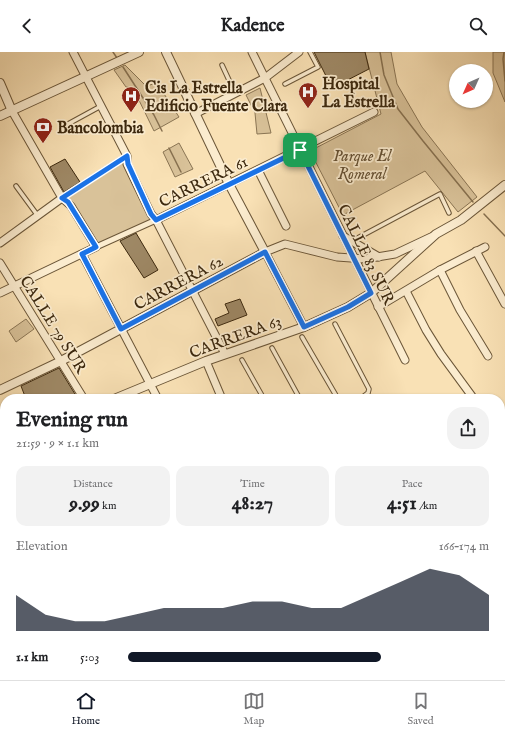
<!DOCTYPE html>
<meta charset="utf-8">
<style>
:root{--surface:#fff;--page:#f2f2f2;--text:#202124;--muted:#757577;--line:#e0e0e0;--accent:#111827}
body{margin:0;font-family:"IM FELL English",serif;background:var(--page);color:var(--text);height:100vh;display:flex;flex-direction:column;font-size:15px;white-space:nowrap}
*{box-sizing:border-box;margin:0}
p{font-size:13px;color:var(--muted)}
.icon{flex:none;width:22px;height:22px;fill:none;stroke:currentColor;stroke-width:2;stroke-linecap:round;stroke-linejoin:round}
.map{position:relative;flex:1;overflow:hidden}
.side{position:absolute;left:0px;top:342px;width:505px;height:286px;display:flex;flex-direction:column;background:var(--surface);border-radius:16px 16px 0 0;box-shadow:0 1px 3px #0004}
.side>*{flex:none}
.needle{width:26px;rotate:225deg}
.controls{position:absolute;left:449px;top:12px;display:grid;gap:8px}
.controls a{display:grid;place-items:center;width:44px;height:44px;border-radius:50%;background:var(--surface);box-shadow:0 1px 3px #0004;font-size:20px}
.pin{position:absolute;display:grid;place-items:center;width:34px;height:34px;color:#fff;margin:-17px;border-radius:8px;box-shadow:0 2px 6px #0006}
.round{display:grid;place-items:center;flex:none;width:42px;height:42px;border-radius:16px;background:var(--page)}
.head{display:flex;align-items:center;justify-content:space-between;height:68px;padding:0 16px}
h1{font-size:22px;font-weight:700;line-height:30px}
.stats{display:grid;grid-template-columns:repeat(3,1fr);gap:6px;height:68px;padding:4px 16px}
.stats div{display:grid;align-content:center;border-radius:10px;background:var(--page);text-align:center}
.stats b{font-size:20px;font-weight:700}
.stats small{font-size:11px;font-weight:400}
.stats p{font-size:11px}
.chart{height:112px;padding:8px 16px}
.chart p{display:flex;justify-content:space-between}
.chart svg{width:100%;height:72px;margin-top:4px;fill:var(--accent);opacity:.7}
ul{padding:0 16px;list-style:none;font-size:13px}
li{display:grid;grid-template-columns:64px 48px 1fr;align-items:center;height:30px}
li i{height:10px;border-radius:5px;background:var(--accent)}
header{display:flex;justify-content:space-between;align-items:center;height:52px;padding:0 16px;background:var(--surface);font-size:18px;font-weight:700}
.menu{display:flex;justify-content:space-around;align-items:center;height:56px;border-top:1px solid var(--line);background:var(--surface);font-size:11px;color:var(--muted)}
.menu a{display:grid;justify-items:center;gap:2px}
.menu .selected{color:var(--accent)}
.map>svg:first-child{display:block}
.green{fill:#d9c299;stroke:#8a7554}
.lines{fill:none;stroke-linecap:round;stroke-linejoin:round}
.stream{stroke:#877150;stroke-width:1.5}
.building{fill:#9e8865;stroke:#3c280e}
.service-casing{stroke:#6b5638;stroke-width:5.5}
.pedestrian-casing{stroke:#6b5638;stroke-width:7}
.minor-casing{stroke:#6b5638;stroke-width:9}
.tertiary-casing{stroke:#6b5638;stroke-width:10}
.service{stroke:#fbeccf;stroke-width:3.5}
.pedestrian{stroke:#fbeccf;stroke-width:5}
.minor{stroke:#fbeccf;stroke-width:7}
.tertiary{stroke:#fbeccf;stroke-width:8}
.route-casing{stroke:#fff;stroke-width:8}
.route{stroke:#1a73e8;stroke-width:5}
.labels{text-anchor:middle;stroke-width:3.5;stroke-linejoin:round;paint-order:stroke}
.poi-label{font-size:16px;font-weight:bold;fill:#3c280e;stroke:#fbeccf;text-anchor:start}
.park-label{font-size:16px;font-style:italic;fill:#634e31;stroke:#fbeccf}
.street-label{font-size:16px;fill:#3c280e;stroke:#fbeccf}
</style>
<header><svg class="icon" aria-label="back" viewBox="0 0 24 24"><path d="M15 5l-7 7 7 7"/></svg>Kadence<svg class="icon" aria-label="search" viewBox="0 0 24 24"><circle cx="10" cy="10" r="6"/><path d="M15 15l6 6"/></svg></header>
<div class="map">
<svg width="505" height="628" viewBox="0 0 505 628">
<rect width="100%" height="100%" fill="#f9e1b5"/>
<filter id="stains"><feTurbulence type="fractalNoise" baseFrequency=".005" numOctaves="4"/><feColorMatrix values="0 0 0 0 .2 0 0 0 0 .09 0 0 0 0 .02 0 0 0 .5 -.17"/></filter>
<radialGradient id="worn" r=".72"><stop offset=".6" stop-color="#630" stop-opacity="0"/><stop offset="1" stop-color="#630" stop-opacity=".3"/></radialGradient>
<g class="green">
<path d="M365 0H391L397 32 422 75 477 145 458 160 425 119 343 163 310 99 381 62Z"/>
<path d="M493 0H505V50L493 21Z"/>
<path d="M125 13 146 34 157 31 179 65 154 79 133 36 126 35 114 18Z"/>
<path d="M260 36 271 81 257 82 255 61 246 43Z"/>
<path d="M179 91 193 117 175 125 163 100Z"/>
<path d="M127 104 156 168 96 195 62 146Z"/>
<path d="M26 267 34 277 16 290 9 279Z"/>
</g>
<g class="lines">
<g class="stream">
<path d="M113 0 117 6"/>
<path d="M380 0 384 23 398 57 423 89 473 150"/>
<path d="M504 0 503 7 505 29"/>
<path d="M123 15 154 63 162 79"/>
<path d="M169 96 181 120"/>
<path d="M484 162 505 184"/>
</g>
</g>
<g class="building">
<path d="M314 0H365L369 17 332 36Z"/>
<path d="M65 107 80 130 64 140 50 115Z"/>
<path d="M136 181 158 218 144 226 120 189Z"/>
<path d="M240 247 247 263 218 274 215 267 229 261 225 252Z"/>
<path d="M59 316 78 347H26L21 334Z"/>
</g>
<g class="lines">
<g class="service-casing">
<g id="service">
<path d="M222 13 235 41"/>
<path d="M285 32 318 15 310 0"/>
<path d="M68 72 101 54"/>
<path d="M16 134 38 164"/>
<path d="M352 189 440 142 449 161"/>
<path d="M335 272 369 337 368 341 360 347"/>
<path d="M302 285 338 347"/>
<path d="M272 296 300 347"/>
<path d="M242 308 264 347"/>
<path d="M409 623 410 628"/>
<path d="M24 628 28 623"/>
<path d="M322 628 329 623"/>
</g>
</g>
<g class="pedestrian-casing">
<g id="pedestrian">
<path d="M62 146 127 104"/>
<path d="M96 195 156 168"/>
</g>
</g>
<g class="minor-casing">
<g id="minor">
<path d="M73 0 127 104V112L151 162 156 168 225 302"/>
<path d="M252 0 405 308"/>
<path d="M195 62 265 26 299 0"/>
<path d="M258 118 286 174"/>
<path d="M156 168 374 60"/>
<path d="M343 184 379 205"/>
<path d="M0 191 62 146"/>
<path d="M476 199 505 252"/>
<path d="M82 202 158 347"/>
<path d="M0 211 84 347"/>
<path d="M440 218 460 258 488 304"/>
<path d="M406 239 426 278 441 302 474 347"/>
<path d="M0 241 96 195 71 154 62 146 12 59"/>
<path d="M378 255 440 218 485 195"/>
<path d="M304 275 265 200 285 192 337 205 365 207 395 202 431 185"/>
<path d="M206 309 222 347"/>
<path d="M0 496 5 501"/>
<path d="M500 559 505 555"/>
<path d="M116 623 118 628"/>
<path d="M470 623 474 628"/>
</g>
</g>
<g class="tertiary-casing">
<g id="tertiary">
<path d="M0 31 12 59"/>
<path d="M0 64 139 0"/>
<path d="M0 338 61 309 265 200 229 132 166 0"/>
<path d="M114 347 206 309 304 275 348 255 371 241 436 182 461 168 505 133"/>
<path d="M0 363 5 369"/>
</g>
</g>
<use href="#service" class="service"/>
<use href="#pedestrian" class="pedestrian"/>
<use href="#minor" class="minor"/>
<use href="#tertiary" class="tertiary"/>
</g>
<g class="lines">
<g class="route-casing">
<path id="route" d="M300 98 371 241 348 255 304 275 265 200 121 277 82 202 96 195 68 150 62 146 127 104 128 112 151 162 156 168Z"/>
</g>
<use href="#route" class="route"/>
</g>
<defs>
<g id="hospital-pin" transform="scale(1)"><path d="M0 17L-7.5 6A9.5 9.5 0 1 1 7.5 6Z" fill="#8f2418" stroke="#fbeccf"/><path d="M-5-5h3v3.5h4V-5h3V5h-3V1.5h-4V5h-3Z" fill="#fff"/></g>
<g id="bank-pin" transform="scale(1)"><path d="M0 17L-7.5 6A9.5 9.5 0 1 1 7.5 6Z" fill="#8f2418" stroke="#fbeccf"/><path d="M-6-4H6V4H-6ZM0-2.3a2.3 2.3 0 1 0 0 4.6a2.3 2.3 0 1 0 0-4.6Z" fill="#fff"/></g>
</defs>
<g fill-rule="evenodd">
<use href="#hospital-pin" x="308" y="40"/>
<use href="#hospital-pin" x="131" y="44"/>
<use href="#bank-pin" x="43" y="75"/>
</g>
<g class="labels">
<g class="poi-label">
<text x="322" y="37">Hospital<tspan x="322" dy="18">La Estrella</tspan></text>
<text x="145" y="41">Cis La Estrella<tspan x="145" dy="18">Edificio Fuente Clara</tspan></text>
<text x="57" y="81">Bancolombia</text>
</g>
<g class="park-label">
<text x="362" y="109">Parque El<tspan x="362" dy="18">Romeral</tspan></text>
</g>
<g class="street-label">
<text transform="translate(203 129) rotate(-26)" y="6">CARRERA 61</text>
<text transform="translate(367 202) rotate(64)" y="6">CALLE 83 SUR</text>
<text transform="translate(178 230) rotate(-28)" y="6">CARRERA 62</text>
<text transform="translate(54 272) rotate(58)" y="6">CALLE 79 SUR</text>
<text transform="translate(235 284) rotate(-20)" y="6">CARRERA 63</text>
</g>
</g>
<rect width="100%" height="100%" filter="url(#stains)"/>
<rect width="100%" height="100%" fill="url(#worn)"/>
</svg>
<div class="controls">
<a><svg class="needle" viewBox="-14 -14 28 28"><path d="M0-13l5 13h-10z" fill="#e53935"/><path d="M0 13l5-13h-10z" fill="#757577"/></svg></a>
</div>
<div class="pin" style="left:300px;top:98px;background:#1e9e55"><svg class="icon" aria-label="arrive" viewBox="0 0 24 24"><path d="M6 21V4h12l-3 4 3 4H6"/></svg></div>
<section class="side">
<div class="head"><div><h1>Evening run</h1><p>21:59 · 9 × 1.1 km</p></div><a class="round"><svg class="icon" aria-label="share" viewBox="0 0 24 24"><path d="M12 15V3M7 8l5-5 5 5M5 13v7h14v-7"/></svg></a></div>
<div class="stats">
<div><p>Distance</p><b>9.99<small> km</small></b></div>
<div><p>Time</p><b>48:27</b></div>
<div><p>Pace</p><b>4:51<small> /km</small></b></div>
</div>
<div class="chart"><p><span>Elevation</span>166–174 m</p>
<svg viewBox="0 0 160 44" preserveAspectRatio="none"><path d="M0 44V22L10 34L20 38L30 38L40 34L50 30L60 30L70 30L80 26L90 26L100 30L110 30L120 22L130 14L140 6L150 10L160 22V44z"/></svg>
</div>
<ul>
<li><b>1.1 km</b>5:03<i style="width:70%"></i></li>
</ul>
</section>
</div>
<nav class="menu">
<a class="selected"><svg class="icon" aria-label="home" viewBox="0 0 24 24"><path d="M3 11l9-7 9 7M6 9v11h12V9"/></svg>Home</a>
<a><svg class="icon" aria-label="map" viewBox="0 0 24 24"><path d="M3 6l6-2 6 2 6-2v14l-6 2-6-2-6 2zM9 4v14M15 6v14"/></svg>Map</a>
<a><svg class="icon" aria-label="saved" viewBox="0 0 24 24"><path d="M7 4h10v16l-5-4-5 4z"/></svg>Saved</a>
</nav>
